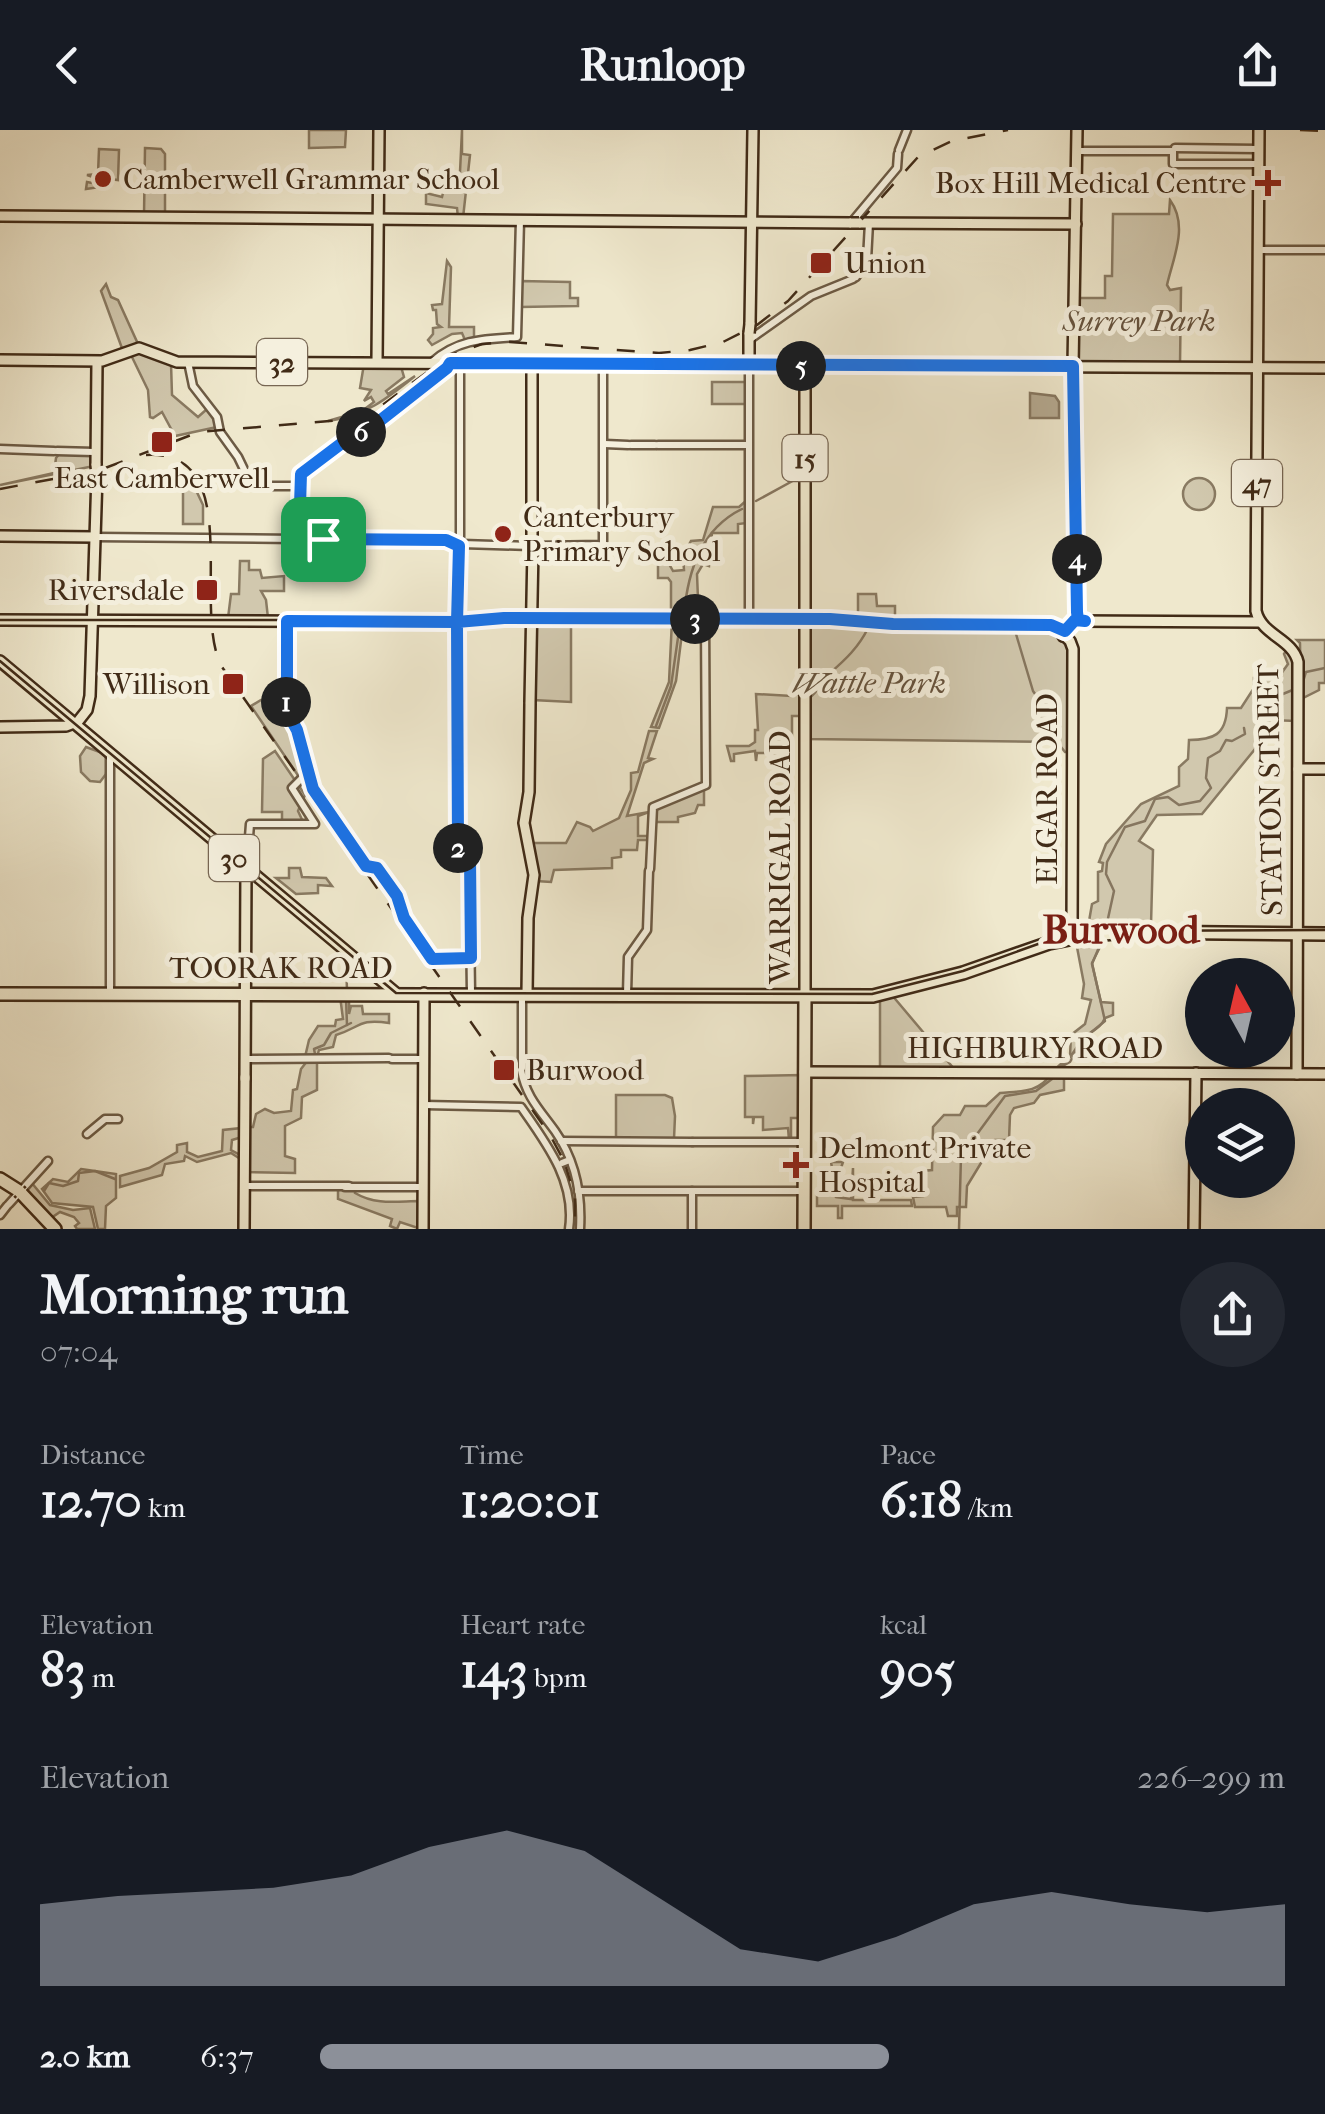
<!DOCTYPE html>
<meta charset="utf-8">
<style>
:root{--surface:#171b24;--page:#242831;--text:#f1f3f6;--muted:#9ea1a6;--accent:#8c9099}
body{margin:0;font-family:"IM FELL French Canon",serif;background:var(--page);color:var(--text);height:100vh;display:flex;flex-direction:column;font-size:38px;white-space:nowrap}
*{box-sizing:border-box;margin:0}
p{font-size:32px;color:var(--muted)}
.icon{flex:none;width:55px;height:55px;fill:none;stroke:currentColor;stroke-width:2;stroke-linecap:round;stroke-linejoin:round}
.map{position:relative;height:1099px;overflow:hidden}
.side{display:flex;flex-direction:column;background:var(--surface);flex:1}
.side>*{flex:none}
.needle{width:65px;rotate:352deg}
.controls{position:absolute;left:1185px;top:828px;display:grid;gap:20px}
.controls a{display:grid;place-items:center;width:110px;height:110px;border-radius:50%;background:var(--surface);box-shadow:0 10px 40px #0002;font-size:50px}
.pin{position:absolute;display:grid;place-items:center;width:85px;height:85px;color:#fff;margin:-42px;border-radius:20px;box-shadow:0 5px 15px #0006}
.km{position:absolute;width:50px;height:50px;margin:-25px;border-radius:50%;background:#222;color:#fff;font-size:28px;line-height:50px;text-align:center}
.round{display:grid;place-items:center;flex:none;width:105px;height:105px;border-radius:52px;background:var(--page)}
.head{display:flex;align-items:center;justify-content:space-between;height:170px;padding:0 40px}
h1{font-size:55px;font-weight:700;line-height:75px}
.stats{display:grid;grid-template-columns:repeat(3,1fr);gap:15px;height:170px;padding:10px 40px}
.stats div{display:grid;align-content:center}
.stats b{font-size:50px;font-weight:700}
.stats small{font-size:28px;font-weight:400}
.stats p{font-size:28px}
.chart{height:280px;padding:20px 40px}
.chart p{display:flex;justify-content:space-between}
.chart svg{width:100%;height:180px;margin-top:10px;fill:var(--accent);opacity:.7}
ul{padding:0 40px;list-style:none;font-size:32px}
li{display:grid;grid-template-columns:160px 120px 1fr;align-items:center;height:75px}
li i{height:25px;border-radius:12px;background:var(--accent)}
header{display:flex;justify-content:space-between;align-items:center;height:130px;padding:0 40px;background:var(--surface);font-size:45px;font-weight:700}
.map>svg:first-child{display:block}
.green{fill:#d1c8ae;stroke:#897a62;stroke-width:2.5}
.water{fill:#b4a88f;stroke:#86765f;stroke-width:2.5}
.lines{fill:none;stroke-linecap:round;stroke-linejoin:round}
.stream{stroke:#86765f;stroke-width:2.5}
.minor-casing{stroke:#6c5a44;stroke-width:11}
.major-casing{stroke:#412b17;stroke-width:14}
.highway-casing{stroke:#412b17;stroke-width:16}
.minor{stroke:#f5f0de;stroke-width:6}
.major{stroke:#efe8cd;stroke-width:9}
.highway{stroke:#efe8cd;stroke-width:11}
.tram{stroke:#412b17;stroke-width:2.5}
.rail{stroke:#412b17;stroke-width:2.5;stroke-dasharray:18 18;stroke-linecap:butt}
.minor-bridge-casing{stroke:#6c5a44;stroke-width:11;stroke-linecap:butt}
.major-bridge-casing{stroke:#412b17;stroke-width:14;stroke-linecap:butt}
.highway-bridge-casing{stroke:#412b17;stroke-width:16;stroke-linecap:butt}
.minor-bridge{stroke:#f5f0de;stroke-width:6}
.major-bridge{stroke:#efe8cd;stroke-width:9}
.highway-bridge{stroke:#efe8cd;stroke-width:11}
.route-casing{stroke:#fff;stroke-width:20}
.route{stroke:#1a73e8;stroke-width:12}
.poi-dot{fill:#8f2418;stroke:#f5f0de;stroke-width:4}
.labels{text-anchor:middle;stroke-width:10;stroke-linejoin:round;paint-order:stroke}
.shield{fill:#f5f0de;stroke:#776653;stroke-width:2.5}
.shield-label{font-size:28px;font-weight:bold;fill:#412b17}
.poi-label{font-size:30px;fill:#412b17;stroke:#f5f0de;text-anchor:start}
.park-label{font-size:30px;font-style:italic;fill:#65523d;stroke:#f5f0de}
.street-label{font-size:30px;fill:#412b17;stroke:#f5f0de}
.district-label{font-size:40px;font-weight:bold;fill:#7a1f14;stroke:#f5f0de}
</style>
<header><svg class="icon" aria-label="back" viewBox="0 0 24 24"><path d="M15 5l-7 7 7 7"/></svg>Runloop<svg class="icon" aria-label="share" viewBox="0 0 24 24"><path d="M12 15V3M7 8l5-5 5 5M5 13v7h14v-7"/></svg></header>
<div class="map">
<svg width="1325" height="1099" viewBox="0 0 1325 1099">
<rect width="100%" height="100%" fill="#efe8cd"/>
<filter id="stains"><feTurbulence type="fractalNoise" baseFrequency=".002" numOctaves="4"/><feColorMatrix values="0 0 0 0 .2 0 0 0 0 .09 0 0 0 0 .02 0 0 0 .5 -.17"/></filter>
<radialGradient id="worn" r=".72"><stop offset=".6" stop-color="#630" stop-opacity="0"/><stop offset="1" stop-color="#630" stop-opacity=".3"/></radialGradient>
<g class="green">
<path d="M309 0H346L345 17 309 18Z"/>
<path d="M462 0V24L470 25 463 88H458L457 78 426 74V63L442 67 446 51 454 50V43L460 42Z"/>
<path d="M145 18 161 19 165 24V85H144Z"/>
<path d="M99 19 119 20 118 50 100 48V57L86 59 87 52 97 54 96 48 87 45 98 44Z"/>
<path d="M1170 70C1189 96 1173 128 1167 155L1170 160 1181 158 1180 235 1080 234 1077 228V168H1105V146H1112L1113 84H1169Z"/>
<path d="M447 131 451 137 449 197H474V208L465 210 462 203 452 204 432 215 428 210 433 204V198L441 197 437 194 436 180H433L432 175 442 174Z"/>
<path d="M520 151 570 152V168H578V176L520 177Z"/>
<path d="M106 154 111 167 118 170 138 214 123 221 101 161Z"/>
<path d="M137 220 171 233 172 265 198 287 207 279 215 287 217 297 175 306 162 282 153 288 150 287 148 260 130 223Z"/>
<path d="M364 234H406L402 240 404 247 386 261 388 264 415 246C388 268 364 287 328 291L362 281 374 272 371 267 364 271 371 260 360 258Z"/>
<rect x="712" y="252" width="35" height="22"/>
<path d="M60 323H93L94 336 0 355 54 343 56 328Z"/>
<circle cx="1199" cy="364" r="16"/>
<path d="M183 356H194L203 375V394H183Z"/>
<path d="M747 370V393L738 394V403H712L709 436 703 434 697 444 698 469 708 473 709 478 687 473V487H671V452L668 448H658V433L669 434 673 441 684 440 683 426 691 411 703 410 713 377H739Z"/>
<path d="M240 431H249V440H260L262 448 284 446V461H261L266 470 268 488H228L231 464H239Z"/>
<path d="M858 464H876L877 476H895V492L858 489Z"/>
<path d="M535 490 571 491V572L533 570Z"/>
<path d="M672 490 695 491V495H683L676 551 659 598 651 597 669 552Z"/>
<path d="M808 492 891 500H1053L1070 519V622H1065L1057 612 807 609Z"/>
<path d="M1325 510V553H1319V560L1301 569 1300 513 1297 510Z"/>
<path d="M1288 518 1296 529V591L1267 590 1255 619 1202 684 1157 685 1139 711 1153 720 1151 795 1088 797 1092 774 1098 771V742L1102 741 1103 733 1099 732 1106 714 1141 674 1179 656V637L1188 629 1189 610C1213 610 1226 605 1227 578H1241L1254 558V548H1278L1288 534 1284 524Z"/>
<path d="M802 563V586H792V623H757L756 631 755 621 734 624V631H731L727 616H749L755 612V600H758L756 564 792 566Z"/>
<path d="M276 569 275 582 279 587 289 588 306 641 299 647 251 576 261 570Z"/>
<path d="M649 601H657L648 628 653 629 644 633 627 686 649 682 638 686V706H648V710H638L637 720H621V727L612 728V738L554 740 551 752 536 751 530 713H566L577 692 590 697 593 701 619 688 631 660V643L638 642Z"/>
<path d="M86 617 108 625 106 644 100 652 90 651 81 642 80 626Z"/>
<path d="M275 621 305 665 298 681 304 694 282 693V682H262L263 629Z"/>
<path d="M704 659V675H698L695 683 678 687V692H653L654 679Z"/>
<path d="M289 738H300L302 747 326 748 332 756 318 755V763L296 764 276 748H289Z"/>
<path d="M1104 805 1092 834 1101 872 1113 873V885L1105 888C1100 900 1089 901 1081 911 1071 925 1069 933 1053 941L1070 926 1071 905 1085 894 1091 870 1082 868 1084 854 1076 812Z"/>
<path d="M891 864 955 940H880V867Z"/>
<path d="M340 866H349V884L351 876H362L363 884H389V893C358 888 360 898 336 905L333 917 319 920 317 927H305L309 910 318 896H335L336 890 343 889Z"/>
<path d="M308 930H317V960L302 967 301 988 285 996V1026L295 1029V1043L246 1042 247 997H253L256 984 265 979 274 983 291 981 293 960 297 959 301 939Z"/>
<path d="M802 945V988H791V1010H789L788 998 763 1000V987H754L753 994V987H745V946Z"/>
<path d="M1050 945H1064V960L1040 965 1034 973 1014 978 1010 985 1009 1010H995L967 1056 966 1077H957V1086H948L946 1077H915L913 1067 923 1066 922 1041 932 1040 933 997 944 985H960L965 976H986L1000 963C1019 961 1039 963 1050 945Z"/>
<path d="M616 965H665L672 968 675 986 674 1009H616Z"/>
<path d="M242 998V1007L232 1010 231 1020 242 1026V1030L231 1023 197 1032 185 1026 184 1031 165 1034 162 1045 120 1057V1046L149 1038 177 1022V1015L187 1013V1022L198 1027 222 1021 223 1000Z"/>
<path d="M831 1032H843L839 1044 833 1043 830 1049 833 1054 830 1059 836 1067 851 1069 853 1038V1070H911L912 1076H842V1088H838V1076H817V1061H822L832 1038Z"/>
<path d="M81 1039 116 1044V1068L106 1076 105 1099H98L93 1077 52 1073 42 1059 53 1049 68 1052Z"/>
<path d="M31 1052 50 1075 73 1080 90 1078 95 1099H77L75 1096 79 1093 74 1087 60 1082 51 1088 25 1059Z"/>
<path d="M338 1058H355V1063C377 1076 398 1071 421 1071V1099L400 1092 397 1099 390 1096 392 1089 338 1069Z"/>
</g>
<path class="water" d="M1030 263 1055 266 1059 272V288H1030Z"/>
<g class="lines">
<g class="stream">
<path d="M756 371 798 348"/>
<path d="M684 484C688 441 701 399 742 379"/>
<path d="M1016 504 1033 561 1059 598"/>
<path d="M1302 555 1306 542 1325 538"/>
<path d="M809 568C819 561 822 550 830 543 845 530 859 517 868 498"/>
<path d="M1254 579 1265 563 1278 566 1295 559"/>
<path d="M656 596 671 556 680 494"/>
<path d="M1107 793 1114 761 1106 744 1107 732 1125 697 1145 691 1155 669 1168 667 1179 675 1200 671 1211 658 1206 648 1208 628 1220 621 1226 610 1232 611 1245 604 1244 598"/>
<path d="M346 829 347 861"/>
<path d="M346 868 347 895"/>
<path d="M315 924 314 919 324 915 331 903 351 893"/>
<path d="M1059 938 1070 932 1083 909 1105 891 1092 833 1105 807"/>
<path d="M44 1061 49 1053 63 1056 78 1051 79 1043 95 1041 115 1049"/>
<path d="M959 1099 961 1026 1005 966 1036 961 1052 949"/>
</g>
<g class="minor-casing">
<g id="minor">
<path d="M1175 18 1258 19"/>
<path d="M899 20 907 0"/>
<path d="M1076 21H1172"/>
<path d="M1173 21V34H1259"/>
<path d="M851 93 897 38 898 24"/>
<path d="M1258 120H1325"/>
<path d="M856 147 867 130 869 93"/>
<path d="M749 210 811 166 853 149"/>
<path d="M188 232 193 256 217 287 220 302 238 327 252 356H299"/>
<path d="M432 232C458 209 484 209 517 207L520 90"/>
<path d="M460 234V412"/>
<path d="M749 235V489"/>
<path d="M605 314 628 315"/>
<path d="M631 315H655"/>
<path d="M658 315H748"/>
<path d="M0 319 54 321"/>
<path d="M57 321 94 322"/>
<path d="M95 407 297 409"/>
<path d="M299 407 301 343 347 309 377 293 448 238 450 233"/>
<path d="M300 409 446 410 457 413"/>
<path d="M462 414 530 416"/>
<path d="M535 416 603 415V234"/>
<path d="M459 417 457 722H470V727"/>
<path d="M287 491V582L297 600 312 658 366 736 377 738C389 755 397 769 404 788 409 802 424 817 432 829L471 827"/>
<path d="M249 707 250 694H315L292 658 308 642"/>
<path d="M469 725 471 863"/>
<path d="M233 727 248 710"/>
<path d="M650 739 653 677 706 655 705 489"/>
<path d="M110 863V625"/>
<path d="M627 864 628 827 647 800 649 741"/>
<path d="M245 929 389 928"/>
<path d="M392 929H424"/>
<path d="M522 938V865"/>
<path d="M521 940C526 967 540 980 555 1001 576 1031 582 1064 580 1099"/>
<path d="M424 975 521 977C547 1014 576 1052 569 1099"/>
<path d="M87 1004 105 989H118"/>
<path d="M561 1011 692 1012"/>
<path d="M693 1012H804"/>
<path d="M244 1056H349"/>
<path d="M345 1057H423"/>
<path d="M578 1061H804"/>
<path d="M692 1061V1099"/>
<path d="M9 1074 48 1031"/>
<path d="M0 1085 7 1076"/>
</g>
</g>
<g class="major-casing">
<g id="major">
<path d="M1259 0 1256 481C1262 506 1292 508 1298 532L1297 944"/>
<path d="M0 86 851 93"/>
<path d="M859 93 1076 94"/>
<path d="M750 194 753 0"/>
<path d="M0 230 102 231 139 218 177 232 1325 238"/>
<path d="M377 232 379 0"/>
<path d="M532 233V414"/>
<path d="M749 235V203"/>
<path d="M96 335 97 232"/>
<path d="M0 406 95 407"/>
<path d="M0 490 457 492 507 488 805 489 893 495H1053L1070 511 1073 519 1072 802"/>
<path d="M1076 491 1260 492"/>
<path d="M1063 506 1078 488 1073 236 1077 0"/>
<path d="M0 531 396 863"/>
<path d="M530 572 533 418"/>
<path d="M76 594 87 580 90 566 97 345"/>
<path d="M0 597 66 596 74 593"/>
<path d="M1298 639H1325"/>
<path d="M527 864 528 788 534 745 524 693 529 662 530 574"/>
<path d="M805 864V236"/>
<path d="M804 942 1325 944"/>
<path d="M245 949 246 738"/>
<path d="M244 1099 245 947"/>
<path d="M423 1099 424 863"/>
<path d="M1194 1099 1196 943"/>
</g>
</g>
<g class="highway-casing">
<g id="highway">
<path d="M0 864 873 866 963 843 1049 813 1090 805 1129 802 1325 804"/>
<path d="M0 1049 19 1061"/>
<path d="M21 1063 55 1099"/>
<path d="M804 1099 805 864"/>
</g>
</g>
<use href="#minor" class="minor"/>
<use href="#major" class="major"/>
<use href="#highway" class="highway"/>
<g class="tram">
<path d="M0 490H807L893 495 1068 496"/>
<path d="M0 531 396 863 872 864 963 841 1052 809 1094 801 1325 800"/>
</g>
<g class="rail">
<path d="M1300 0 1325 1"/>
<path d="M146 325C248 319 190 479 222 537L550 1005 564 1031"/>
<path d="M0 359 100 340 199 302 354 289 381 276 449 226 482 214 510 212 659 223 690 220 723 212 757 195 788 171 918 27 952 11 1008 0"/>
<path d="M565 1034 575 1067V1099"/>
</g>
<g class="minor-bridge-casing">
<path id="minor-bridge" d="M562 1033 567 1031"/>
</g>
<g class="major-bridge-casing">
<g id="major-bridge">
<path d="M851 93H859"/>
<path d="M749 203 750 194"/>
<path d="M96 335 97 345"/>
</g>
</g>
<g class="highway-bridge-casing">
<path id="highway-bridge" d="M19 1061 21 1063"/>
</g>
<use href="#minor-bridge" class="minor-bridge"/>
<use href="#major-bridge" class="major-bridge"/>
<use href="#highway-bridge" class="highway-bridge"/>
</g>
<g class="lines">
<g class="route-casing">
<path id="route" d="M323 409 446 410 459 416 457 492 287 491V582L297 600 313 659 366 736 377 738 397 766 404 788 432 829 471 828 470 728 469 722H458V716L457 492 504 488 830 489 893 494 1051 495 1065 501 1075 490 1085 491 1078 490 1077 482 1073 236 450 233 447 238 377 293 350 307 301 344 299 407 323 409"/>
</g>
<use href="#route" class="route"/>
</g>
<g class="poi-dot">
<circle cx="103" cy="49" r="10"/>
<path d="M1263 38h10v10h10v10h-10v10h-10v-10h-10v-10h10z"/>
<rect x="809" y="121" width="24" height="24" rx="5"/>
<rect x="150" y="300" width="24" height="24" rx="5"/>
<circle cx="503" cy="404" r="10"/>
<rect x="195" y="448" width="24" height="24" rx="5"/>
<rect x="221" y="542" width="24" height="24" rx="5"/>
<rect x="492" y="928" width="24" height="24" rx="5"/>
<path d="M791 1020h10v10h10v10h-10v10h-10v-10h-10v-10h10z"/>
</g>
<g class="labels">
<g class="shield">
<rect x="257" y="209" width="50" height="46" rx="8"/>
<rect x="782.5" y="305" width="45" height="46" rx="8"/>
<rect x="1232" y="330" width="50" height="46" rx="8"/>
<rect x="209" y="705" width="50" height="46" rx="8"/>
</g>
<g class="shield-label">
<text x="282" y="242">32</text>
<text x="805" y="338">15</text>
<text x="1257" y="363">47</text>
<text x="234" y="738">30</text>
</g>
<g class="poi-label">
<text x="123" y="59">Camberwell Grammar School</text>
<text x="1246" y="63" text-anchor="end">Box Hill Medical Centre</text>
<text x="844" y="143">Union</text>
<text x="162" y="358" text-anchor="middle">East Camberwell</text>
<text x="523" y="397">Canterbury<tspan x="523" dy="34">Primary School</tspan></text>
<text x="184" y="470" text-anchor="end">Riversdale</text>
<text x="210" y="564" text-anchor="end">Willison</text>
<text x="526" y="950">Burwood</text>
<text x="818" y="1028">Delmont Private<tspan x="818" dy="34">Hospital</tspan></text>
</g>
<g class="park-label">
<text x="1139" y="201">Surrey Park</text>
<text x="869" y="563">Wattle Park</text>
</g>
<g class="street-label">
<text transform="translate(1047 659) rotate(-90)" y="10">ELGAR ROAD</text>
<text transform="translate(1270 660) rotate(-91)" y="10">STATION STREET</text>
<text transform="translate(780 727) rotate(-90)" y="10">WARRIGAL ROAD</text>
<text x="281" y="848">TOORAK ROAD</text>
<text x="1035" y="928">HIGHBURY ROAD</text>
</g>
<g class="district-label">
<text x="1121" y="813">Burwood</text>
</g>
</g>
<rect width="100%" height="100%" filter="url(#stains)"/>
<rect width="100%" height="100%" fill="url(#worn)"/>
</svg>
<div class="controls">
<a><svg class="needle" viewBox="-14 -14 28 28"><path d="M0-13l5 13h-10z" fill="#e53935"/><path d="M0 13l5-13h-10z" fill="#9ea1a6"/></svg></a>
<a><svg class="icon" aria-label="layers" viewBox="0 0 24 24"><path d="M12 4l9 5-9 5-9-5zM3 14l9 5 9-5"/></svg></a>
</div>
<div class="pin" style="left:323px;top:409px;background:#1e9e55"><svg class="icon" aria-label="arrive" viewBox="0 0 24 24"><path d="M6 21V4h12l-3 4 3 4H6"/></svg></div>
<b class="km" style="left:286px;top:572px">1</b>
<b class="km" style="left:458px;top:718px">2</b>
<b class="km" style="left:695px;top:489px">3</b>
<b class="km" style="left:1077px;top:429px">4</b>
<b class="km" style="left:801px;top:236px">5</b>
<b class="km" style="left:361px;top:302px">6</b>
</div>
<section class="side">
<div class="head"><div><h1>Morning run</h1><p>07:04</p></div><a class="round"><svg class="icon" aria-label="share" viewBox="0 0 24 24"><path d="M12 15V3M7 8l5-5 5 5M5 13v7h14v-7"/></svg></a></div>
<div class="stats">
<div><p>Distance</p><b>12.70<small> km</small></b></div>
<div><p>Time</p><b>1:20:01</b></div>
<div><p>Pace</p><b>6:18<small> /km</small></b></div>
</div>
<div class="stats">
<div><p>Elevation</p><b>83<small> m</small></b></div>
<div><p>Heart rate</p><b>143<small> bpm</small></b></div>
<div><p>kcal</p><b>905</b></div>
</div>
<div class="chart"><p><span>Elevation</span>226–299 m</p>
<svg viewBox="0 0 160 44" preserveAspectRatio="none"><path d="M0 44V24L10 22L20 21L30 20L40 17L50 10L60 6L70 11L80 23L90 35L100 38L110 32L120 24L130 21L140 24L150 26L160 24V44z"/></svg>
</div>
<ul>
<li><b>2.0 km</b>6:37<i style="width:59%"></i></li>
</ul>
</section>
